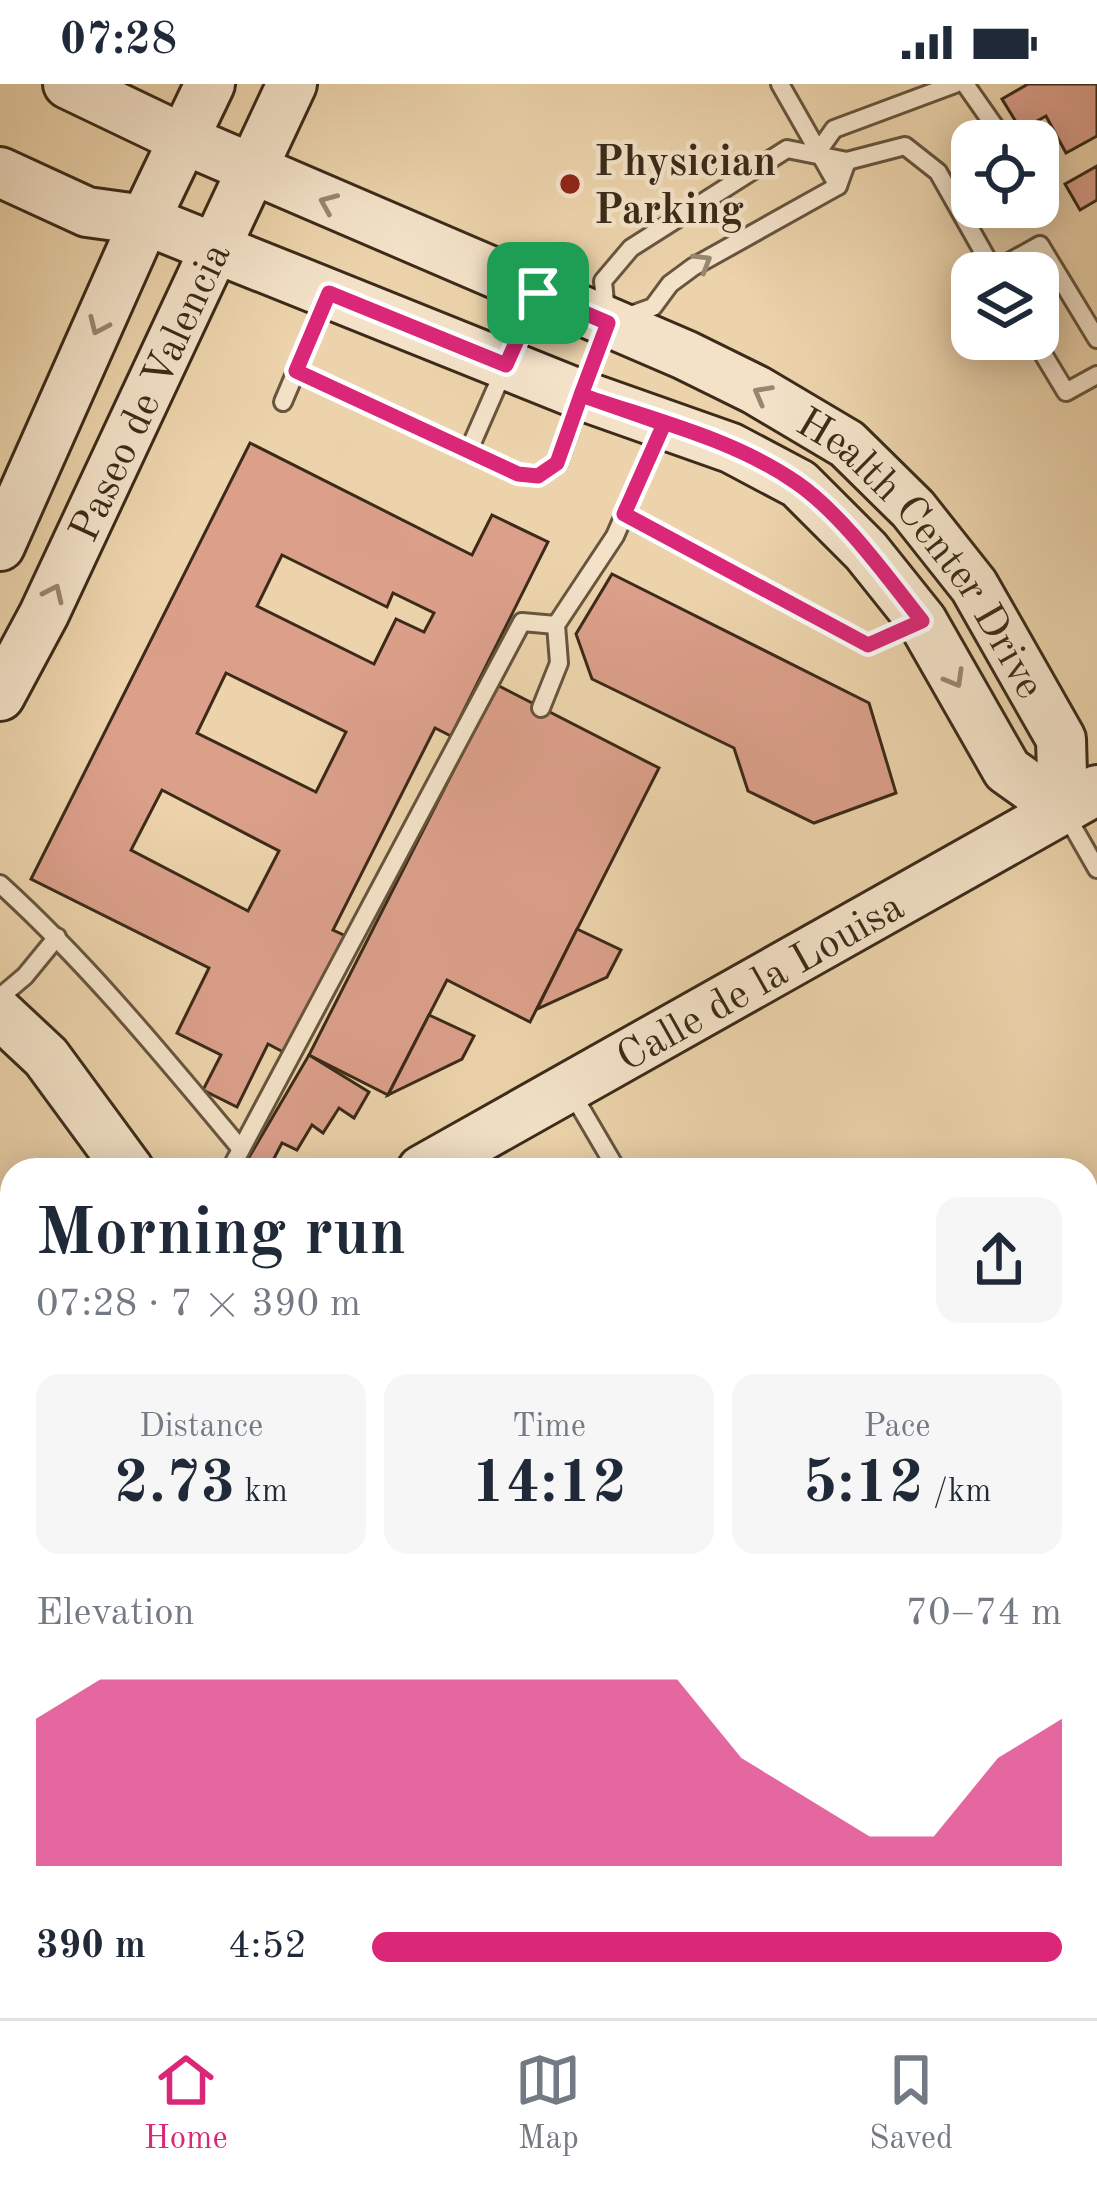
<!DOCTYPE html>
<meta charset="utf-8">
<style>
:root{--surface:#fff;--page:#f6f6f7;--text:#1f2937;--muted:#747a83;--line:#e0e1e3;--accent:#db2777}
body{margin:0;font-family:"Old Standard TT",serif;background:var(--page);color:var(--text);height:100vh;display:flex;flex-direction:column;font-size:45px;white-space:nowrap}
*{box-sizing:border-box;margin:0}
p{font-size:39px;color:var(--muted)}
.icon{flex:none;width:66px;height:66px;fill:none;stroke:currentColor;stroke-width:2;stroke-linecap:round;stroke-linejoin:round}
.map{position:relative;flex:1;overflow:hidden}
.panel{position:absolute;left:0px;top:1074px;width:1098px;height:861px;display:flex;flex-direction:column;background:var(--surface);border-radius:36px 36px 0 0;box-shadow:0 6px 30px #0003}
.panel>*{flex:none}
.buttons{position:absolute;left:951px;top:36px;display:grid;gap:24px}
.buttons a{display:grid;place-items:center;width:108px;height:108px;border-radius:24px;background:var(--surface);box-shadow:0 6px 30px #0003;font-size:60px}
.pin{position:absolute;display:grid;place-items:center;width:102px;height:102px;color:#fff;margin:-51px;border-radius:24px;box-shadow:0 6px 18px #0006}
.round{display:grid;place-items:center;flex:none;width:126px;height:126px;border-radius:24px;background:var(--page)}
.overview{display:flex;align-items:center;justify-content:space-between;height:204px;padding:0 36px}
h1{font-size:66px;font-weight:700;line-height:90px}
.figures{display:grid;grid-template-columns:repeat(3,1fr);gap:18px;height:204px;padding:12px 36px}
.figures div{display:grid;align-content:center;border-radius:24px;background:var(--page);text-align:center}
.figures b{font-size:60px;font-weight:700}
.figures small{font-size:33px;font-weight:400}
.figures p{font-size:33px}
.chart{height:336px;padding:24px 36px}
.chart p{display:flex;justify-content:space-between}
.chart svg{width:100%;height:216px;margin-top:12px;fill:var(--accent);opacity:.7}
ul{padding:0 36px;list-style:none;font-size:39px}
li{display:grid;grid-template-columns:192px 144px 1fr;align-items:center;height:90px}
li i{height:30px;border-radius:15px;background:var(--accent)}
.status{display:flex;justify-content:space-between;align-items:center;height:84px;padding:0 60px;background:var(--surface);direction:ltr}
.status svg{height:33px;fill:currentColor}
.dock{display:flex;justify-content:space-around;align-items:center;height:168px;border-top:3px solid var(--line);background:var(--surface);font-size:33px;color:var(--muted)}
.dock a{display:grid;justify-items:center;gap:6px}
.dock .selected{color:var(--accent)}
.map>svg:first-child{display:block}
.building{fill:#db9f8a;stroke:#3b2b18;stroke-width:3;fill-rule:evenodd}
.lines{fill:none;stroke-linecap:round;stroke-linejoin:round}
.lane-casing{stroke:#67553d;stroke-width:22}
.secondary-casing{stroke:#3b2b18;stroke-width:54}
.lane{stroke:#f3e2c8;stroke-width:16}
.secondary{stroke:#f3e2c8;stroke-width:48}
.oneway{stroke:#978670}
.route-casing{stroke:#fff;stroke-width:24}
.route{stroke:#db2777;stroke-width:15}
.poi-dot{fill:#8f2418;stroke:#f3e2c8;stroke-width:4.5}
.labels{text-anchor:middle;stroke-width:9;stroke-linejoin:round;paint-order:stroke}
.poi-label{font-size:42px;font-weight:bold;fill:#3b2b18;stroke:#f3e2c8;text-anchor:start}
.street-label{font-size:42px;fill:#3b2b18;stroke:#f3e2c8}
</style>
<div class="status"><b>07:28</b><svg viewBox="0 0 49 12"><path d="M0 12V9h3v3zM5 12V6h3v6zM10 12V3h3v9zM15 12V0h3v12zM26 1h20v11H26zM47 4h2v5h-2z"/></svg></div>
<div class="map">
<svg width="1097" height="1934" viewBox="0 0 1097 1934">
<rect width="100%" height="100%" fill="#ecd3ab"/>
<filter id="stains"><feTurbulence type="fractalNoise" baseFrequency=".00167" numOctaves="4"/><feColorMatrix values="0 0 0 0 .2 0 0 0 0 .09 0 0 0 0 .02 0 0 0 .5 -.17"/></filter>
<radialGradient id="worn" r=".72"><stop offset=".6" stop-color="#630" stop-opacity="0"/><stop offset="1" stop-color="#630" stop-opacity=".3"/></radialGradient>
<g class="building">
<path d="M1028 0H1097V52L1066 69 1046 32 1021 46 1002 15Z"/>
<path d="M1097 82V116L1080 126 1065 100Z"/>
<path d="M250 359 472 471 492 431 548 458 451 652 435 644 333 846 348 853 289 971 268 960 237 1023 203 1006 221 971 177 949 209 884 31 795ZM282 471 387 523 393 509 434 529 424 548 396 535 374 580 257 522ZM226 589 346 648 316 708 197 649ZM162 706 279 767 248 827 131 766Z"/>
<path d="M612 490 869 619 896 709 814 739 748 707 734 664 592 595 576 550Z"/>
<path d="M497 601 659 684 530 938 447 896 388 1011 309 971Z"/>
<path d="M577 845 621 866 607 893 537 925Z"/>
<path d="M429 931 474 952 462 975 388 1011Z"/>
<path d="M309 971 369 1008 354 1034 339 1024 323 1049 312 1041 297 1066 282 1059 268 1086 248 1075Z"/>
<path d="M0 1400 12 1417 0 1425Z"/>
<path d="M0 1449 4 1455 12 1449V1532L0 1529Z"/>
<path d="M136 1923H196L177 1934H117Z"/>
</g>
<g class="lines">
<g class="lane-casing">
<g id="lane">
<path d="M780 0 838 102"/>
<path d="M965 0 1005 57"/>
<path d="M817 69 834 45 955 0"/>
<path d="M967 139 1001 123"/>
<path d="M993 187 1040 161 1097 255"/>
<path d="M625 233 653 223 670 200 693 183 838 102 847 77"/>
<path d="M1034 255 1066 308 1097 291"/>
<path d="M296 287 518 390 538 391 558 379 607 239 603 197 631 164 787 65 847 77 905 62 938 88 995 189"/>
<path d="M283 318 327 214"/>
<path d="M469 366 536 213"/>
<path d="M624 431 869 561 916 540"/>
<path d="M541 624 559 579 556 541 615 452 661 347"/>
<path d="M1065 729 1097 785"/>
<path d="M0 800C89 881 164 973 241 1065"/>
<path d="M0 913 25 892 57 853"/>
<path d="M569 1004 617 1086"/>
<path d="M230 1086 522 538 556 541"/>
<path d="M0 1349 12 1341"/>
<path d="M1086 1363 1097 1357"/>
<path d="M663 1923 671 1934"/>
<path d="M93 1934 112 1923"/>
<path d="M375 1934 395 1923"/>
</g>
</g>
<g class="secondary-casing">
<g id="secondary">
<path id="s1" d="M68 0 183 55 685 271 756 306 847 360 913 425 974 502 1061 655 1063 726"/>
<path d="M0 88 87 128 145 136 581 311 731 364 799 400 866 467 922 537 1007 686 1063 726"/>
<path d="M0 462 145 136 210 0"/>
<path id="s2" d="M0 612 44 530 292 0"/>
<path d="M0 930 46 973 129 1086"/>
<path id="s3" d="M422 1086 1097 706"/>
</g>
</g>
<use href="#lane" class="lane"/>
<use href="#secondary" class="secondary"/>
</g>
<defs><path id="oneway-chevron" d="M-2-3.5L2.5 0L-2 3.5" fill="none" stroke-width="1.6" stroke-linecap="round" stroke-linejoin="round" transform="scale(3)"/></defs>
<g class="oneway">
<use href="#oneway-chevron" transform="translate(328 119) rotate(-157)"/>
<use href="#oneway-chevron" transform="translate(703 178) rotate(-31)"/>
<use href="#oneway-chevron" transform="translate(98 242) rotate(114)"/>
<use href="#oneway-chevron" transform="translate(762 310) rotate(-151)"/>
<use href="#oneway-chevron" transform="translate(54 509) rotate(-65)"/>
<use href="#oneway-chevron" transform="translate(955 595) rotate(60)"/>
</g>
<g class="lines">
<g class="route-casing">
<path id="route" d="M538 209 506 281 329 209 296 287 518 390 538 392 557 379 581 311 664 340 624 430 868 561 922 537C888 494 843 431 797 399 734 355 653 336 581 311L608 239 538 209"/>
</g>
<use href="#route" class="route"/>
</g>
<circle class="poi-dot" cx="570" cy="100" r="12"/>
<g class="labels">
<g class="poi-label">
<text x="594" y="91">Physician<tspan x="594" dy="48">Parking</tspan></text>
</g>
<g class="street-label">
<text dy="15" stroke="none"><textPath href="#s2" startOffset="339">Paseo de Valencia</textPath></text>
<text dy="15" stroke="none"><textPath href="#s1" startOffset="990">Health Center Drive</textPath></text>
<text dy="15" stroke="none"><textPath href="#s3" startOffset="387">Calle de la Louisa</textPath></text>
</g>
</g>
<rect width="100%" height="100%" filter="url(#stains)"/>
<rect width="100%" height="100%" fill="url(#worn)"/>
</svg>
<div class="buttons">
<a><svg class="icon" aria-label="locate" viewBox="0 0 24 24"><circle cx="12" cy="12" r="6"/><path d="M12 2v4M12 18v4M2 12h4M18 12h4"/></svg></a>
<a><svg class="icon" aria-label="layers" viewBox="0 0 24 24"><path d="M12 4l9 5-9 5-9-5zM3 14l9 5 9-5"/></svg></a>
</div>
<div class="pin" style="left:538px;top:209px;background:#1e9e55"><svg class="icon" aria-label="arrive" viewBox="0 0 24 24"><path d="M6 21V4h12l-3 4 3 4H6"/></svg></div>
<section class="panel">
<div class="overview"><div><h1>Morning run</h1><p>07:28 · 7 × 390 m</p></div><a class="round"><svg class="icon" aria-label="share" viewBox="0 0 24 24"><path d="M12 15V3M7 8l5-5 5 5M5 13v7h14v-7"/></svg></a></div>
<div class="figures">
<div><p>Distance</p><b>2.73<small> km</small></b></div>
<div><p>Time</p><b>14:12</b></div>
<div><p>Pace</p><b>5:12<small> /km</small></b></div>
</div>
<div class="chart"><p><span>Elevation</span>70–74 m</p>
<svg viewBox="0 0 160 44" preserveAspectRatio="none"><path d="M0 44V14L10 6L20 6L30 6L40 6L50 6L60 6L70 6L80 6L90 6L100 6L110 22L120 30L130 38L140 38L150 22L160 14V44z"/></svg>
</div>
<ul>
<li><b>390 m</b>4:52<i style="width:100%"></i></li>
</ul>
</section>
</div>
<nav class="dock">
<a class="selected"><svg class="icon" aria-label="home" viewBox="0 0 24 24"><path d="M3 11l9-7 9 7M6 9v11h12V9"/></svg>Home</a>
<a><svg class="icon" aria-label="map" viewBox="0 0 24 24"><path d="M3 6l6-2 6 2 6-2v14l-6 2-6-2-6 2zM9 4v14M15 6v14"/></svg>Map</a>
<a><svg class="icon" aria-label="saved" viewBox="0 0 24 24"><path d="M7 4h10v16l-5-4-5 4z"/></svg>Saved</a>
</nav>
